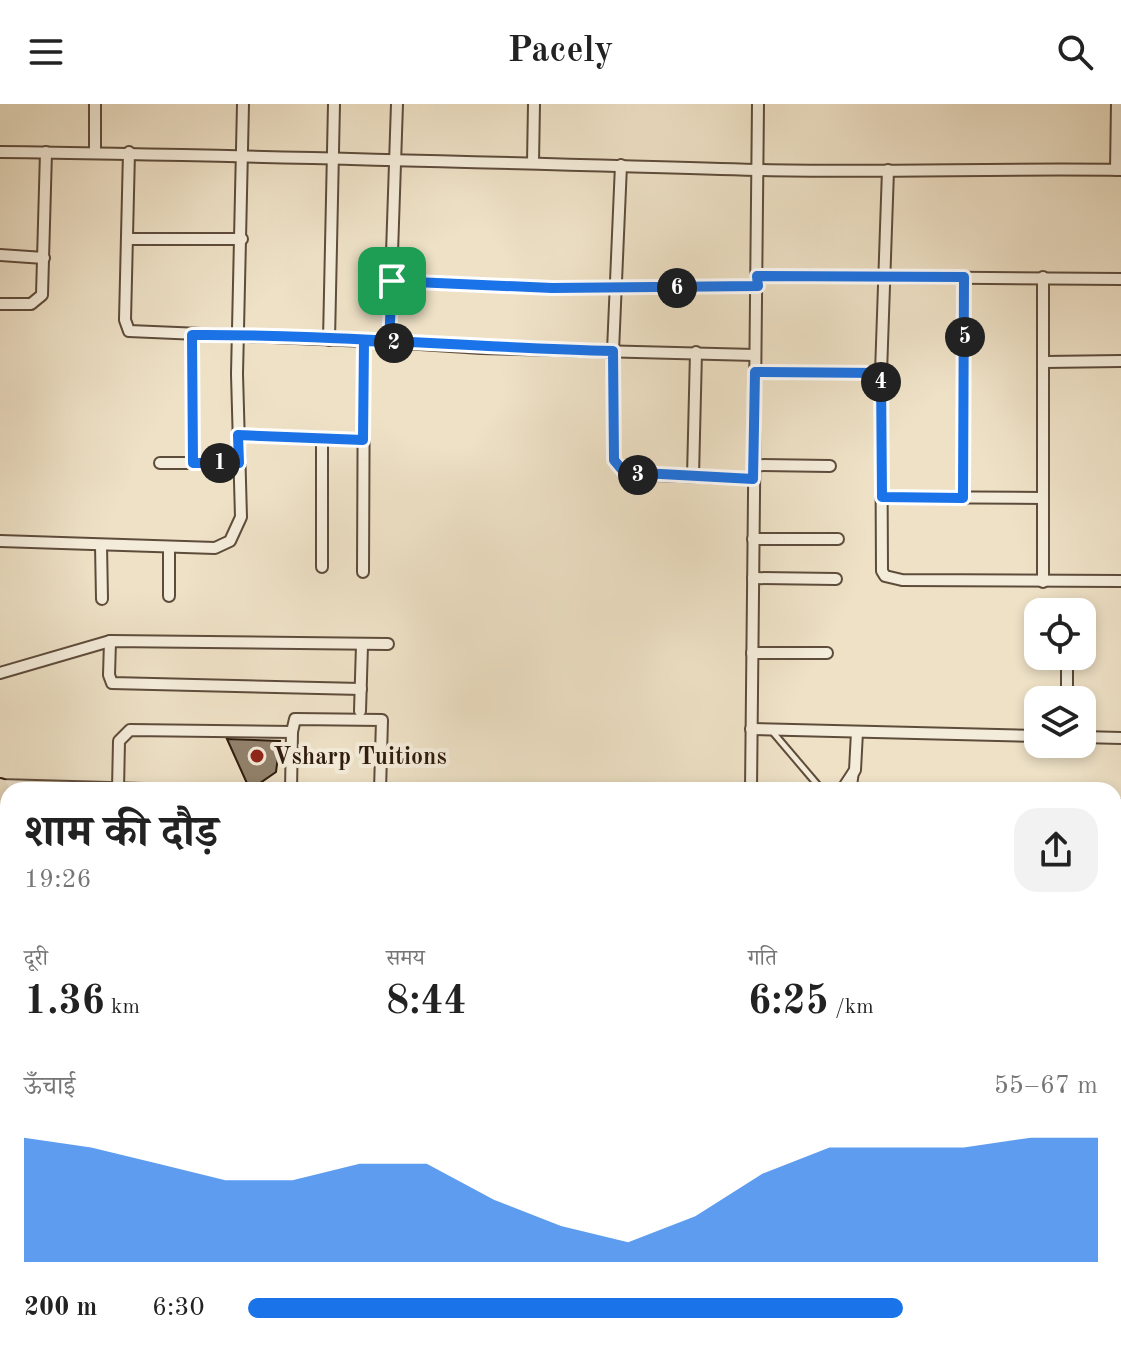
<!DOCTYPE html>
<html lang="hi">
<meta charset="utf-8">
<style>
:root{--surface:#fff;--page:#f2f2f2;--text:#222;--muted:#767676;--accent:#1a73e8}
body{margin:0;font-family:"Old Standard TT","Noto Serif Devanagari",serif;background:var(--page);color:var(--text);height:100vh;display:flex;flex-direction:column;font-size:30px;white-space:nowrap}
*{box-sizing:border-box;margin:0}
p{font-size:26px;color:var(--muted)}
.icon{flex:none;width:44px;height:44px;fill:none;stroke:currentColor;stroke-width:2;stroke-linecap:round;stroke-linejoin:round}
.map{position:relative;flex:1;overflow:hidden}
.panel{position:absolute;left:0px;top:678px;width:1122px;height:572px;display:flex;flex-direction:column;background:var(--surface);border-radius:24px 24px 0 0;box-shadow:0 4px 12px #0003}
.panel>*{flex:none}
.controls{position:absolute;left:1024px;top:494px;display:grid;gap:16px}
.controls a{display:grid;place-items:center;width:72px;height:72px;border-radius:16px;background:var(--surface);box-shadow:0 4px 12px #0003;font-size:40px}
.pin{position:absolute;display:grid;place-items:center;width:68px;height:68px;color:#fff;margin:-34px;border-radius:16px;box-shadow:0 4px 12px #0006}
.km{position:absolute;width:40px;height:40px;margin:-20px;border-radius:50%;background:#222;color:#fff;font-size:22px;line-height:40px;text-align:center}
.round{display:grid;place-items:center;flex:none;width:84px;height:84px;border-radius:24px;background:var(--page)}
.headline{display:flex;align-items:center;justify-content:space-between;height:136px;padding:0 24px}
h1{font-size:44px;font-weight:700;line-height:60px}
.stats{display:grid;grid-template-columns:repeat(3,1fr);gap:12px;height:136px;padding:8px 24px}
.stats div{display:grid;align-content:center}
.stats b{font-size:40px;font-weight:700}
.stats small{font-size:22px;font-weight:400}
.stats p{font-size:22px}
.chart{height:224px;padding:16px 24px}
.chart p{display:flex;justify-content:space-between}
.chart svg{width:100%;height:144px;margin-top:8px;fill:var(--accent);opacity:.7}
ul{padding:0 24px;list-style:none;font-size:26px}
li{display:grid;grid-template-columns:128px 96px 1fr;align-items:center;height:60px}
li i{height:20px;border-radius:10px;background:var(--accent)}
header{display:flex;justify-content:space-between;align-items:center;height:104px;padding:0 24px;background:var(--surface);font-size:36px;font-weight:700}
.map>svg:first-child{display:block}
.building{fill:#92826d;stroke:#2e1b0d;stroke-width:2}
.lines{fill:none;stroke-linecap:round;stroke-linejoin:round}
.service-casing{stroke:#5e4c3b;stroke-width:9}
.minor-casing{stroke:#5e4c3b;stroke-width:14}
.trunk-casing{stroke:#2e1b0d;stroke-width:20}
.service{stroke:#f4ecda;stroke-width:5}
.minor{stroke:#f4ecda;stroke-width:10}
.trunk{stroke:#eee1c6;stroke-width:16}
.route-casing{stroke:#fff;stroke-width:16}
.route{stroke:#1a73e8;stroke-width:10}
.poi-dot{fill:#8f2418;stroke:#f4ecda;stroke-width:3}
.labels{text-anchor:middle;stroke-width:8;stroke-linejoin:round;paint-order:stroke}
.poi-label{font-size:24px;font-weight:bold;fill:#2e1b0d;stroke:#f4ecda;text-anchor:start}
</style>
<header><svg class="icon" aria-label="menu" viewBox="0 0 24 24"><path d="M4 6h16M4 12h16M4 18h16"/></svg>Pacely<svg class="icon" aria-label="search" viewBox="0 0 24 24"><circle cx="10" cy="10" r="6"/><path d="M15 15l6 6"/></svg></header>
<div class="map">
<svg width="1121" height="1250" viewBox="0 0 1121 1250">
<rect width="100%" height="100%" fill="#eee1c6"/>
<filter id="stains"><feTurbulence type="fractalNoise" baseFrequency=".0025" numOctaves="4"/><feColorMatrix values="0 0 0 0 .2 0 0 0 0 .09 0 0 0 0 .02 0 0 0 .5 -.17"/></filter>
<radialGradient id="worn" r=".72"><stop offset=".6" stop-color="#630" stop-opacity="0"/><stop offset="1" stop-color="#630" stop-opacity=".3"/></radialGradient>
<path class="building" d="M227 635 280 637 276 668 250 686Z"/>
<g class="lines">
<g class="service-casing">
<g id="service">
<path d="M771 626 822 686"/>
<path d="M853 686 855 671"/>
</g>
</g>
<g class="minor-casing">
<g id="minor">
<path d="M0 48C252 51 505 59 757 66 878 69 1000 64 1121 66"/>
<path d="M129 48 125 216 129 227 389 238 397 0"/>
<path d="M95 49V0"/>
<path d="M533 59 534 0"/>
<path d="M621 61 613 247 614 356 624 368 632 370 753 375"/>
<path d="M888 66 881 269 882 467 885 472 902 476 1121 477"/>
<path d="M1116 66 1117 0"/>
<path d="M127 135H242"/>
<path d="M0 151 44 154"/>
<path d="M757 172 1121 175"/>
<path d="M392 177 552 184 758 182"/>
<path d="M0 200H31L42 191 46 48"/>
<path d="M192 231 193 359"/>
<path d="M329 236 334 0"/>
<path d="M389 238 481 244 755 251"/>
<path d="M1045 258 1121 257"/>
<path d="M755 268 881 269"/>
<path d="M238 331 363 336"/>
<path d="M160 359H239"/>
<path d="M754 361 830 362"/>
<path d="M693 372 696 248"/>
<path d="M882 393 1043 394"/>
<path d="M963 394 964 173"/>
<path d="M753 435H838"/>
<path d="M0 437 215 444 230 437 241 413 237 270 243 0"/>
<path d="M101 441 102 495"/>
<path d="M169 444V492"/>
<path d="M322 463V335"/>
<path d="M363 468 364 237"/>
<path d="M753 474 836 475"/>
<path d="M1043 478V173"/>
<path d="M110 537 109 571 112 579 361 585"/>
<path d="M752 549H827"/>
<path d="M0 569 110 537 388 540"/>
<path d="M1067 596V552"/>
<path d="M360 607 362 541"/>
<path d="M751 625 1038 632"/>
<path d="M292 628 295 615 382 616 380 686"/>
<path d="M1082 633 1121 634"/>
<path d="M0 681 180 686"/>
<path d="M118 685 119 637 130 626 292 628 291 686"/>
<path d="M751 686 758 0"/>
<path d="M842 686 855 666 857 628"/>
<path d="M1114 701H1121"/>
<path d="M1114 764H1121"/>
<path d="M1114 836H1121"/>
<path d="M0 948H8"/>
<path d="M1114 1066H1121"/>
<path d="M0 1212H8"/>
<path d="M1085 1247 1121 1249"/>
<path d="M477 1250 494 1242"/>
<path d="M629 1250 630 1242"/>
<path d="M843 1250 852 1242"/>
</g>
</g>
<g class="trunk-casing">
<g id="trunk">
<path d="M0 683 8 708"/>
<path d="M0 739 8 763"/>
<path d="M173 1242 176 1250"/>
<path d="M192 1242 195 1250"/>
</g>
</g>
<use href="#service" class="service"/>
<use href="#minor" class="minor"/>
<use href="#trunk" class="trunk"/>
</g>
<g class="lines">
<g class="route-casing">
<path id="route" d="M392 177 389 238 364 237 363 336 238 331 239 359H193L192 231C332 230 473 244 613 247L614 356 624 368 753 375 755 268 881 269 882 393 963 394 964 173 757 172 758 182 552 184 392 177"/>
</g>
<use href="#route" class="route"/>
</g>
<circle class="poi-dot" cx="257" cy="652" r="8"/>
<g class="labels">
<g class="poi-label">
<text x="273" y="660">Vsharp Tuitions</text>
</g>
</g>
<rect width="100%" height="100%" filter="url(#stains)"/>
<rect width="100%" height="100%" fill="url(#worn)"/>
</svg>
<div class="controls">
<a><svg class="icon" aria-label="locate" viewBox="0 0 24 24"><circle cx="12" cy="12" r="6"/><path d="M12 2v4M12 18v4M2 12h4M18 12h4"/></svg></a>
<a><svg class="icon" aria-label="layers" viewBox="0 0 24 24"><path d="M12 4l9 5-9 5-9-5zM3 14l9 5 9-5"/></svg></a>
</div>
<div class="pin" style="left:392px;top:177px;background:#1e9e55"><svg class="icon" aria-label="arrive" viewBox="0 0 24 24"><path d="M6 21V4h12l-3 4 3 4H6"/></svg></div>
<b class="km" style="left:220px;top:359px">1</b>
<b class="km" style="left:394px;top:239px">2</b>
<b class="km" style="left:638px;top:371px">3</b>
<b class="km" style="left:881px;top:278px">4</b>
<b class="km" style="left:965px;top:233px">5</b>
<b class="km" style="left:677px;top:184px">6</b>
<section class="panel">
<div class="headline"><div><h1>शाम की दौड़</h1><p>19:26</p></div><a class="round"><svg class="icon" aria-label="share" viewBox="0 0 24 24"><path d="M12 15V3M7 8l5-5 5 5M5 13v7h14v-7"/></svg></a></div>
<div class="stats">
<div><p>दूरी</p><b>1.36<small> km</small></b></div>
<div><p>समय</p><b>8:44</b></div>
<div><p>गति</p><b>6:25<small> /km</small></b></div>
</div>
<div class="chart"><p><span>ऊँचाई</span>55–67 m</p>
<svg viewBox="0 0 160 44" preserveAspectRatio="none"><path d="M0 44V6L10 9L20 14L30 19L40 19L50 14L60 14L70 25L80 33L90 38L100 30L110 17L120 9L130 9L140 9L150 6L160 6V44z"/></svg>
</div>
<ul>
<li><b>200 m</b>6:30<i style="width:77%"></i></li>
</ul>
</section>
</div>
